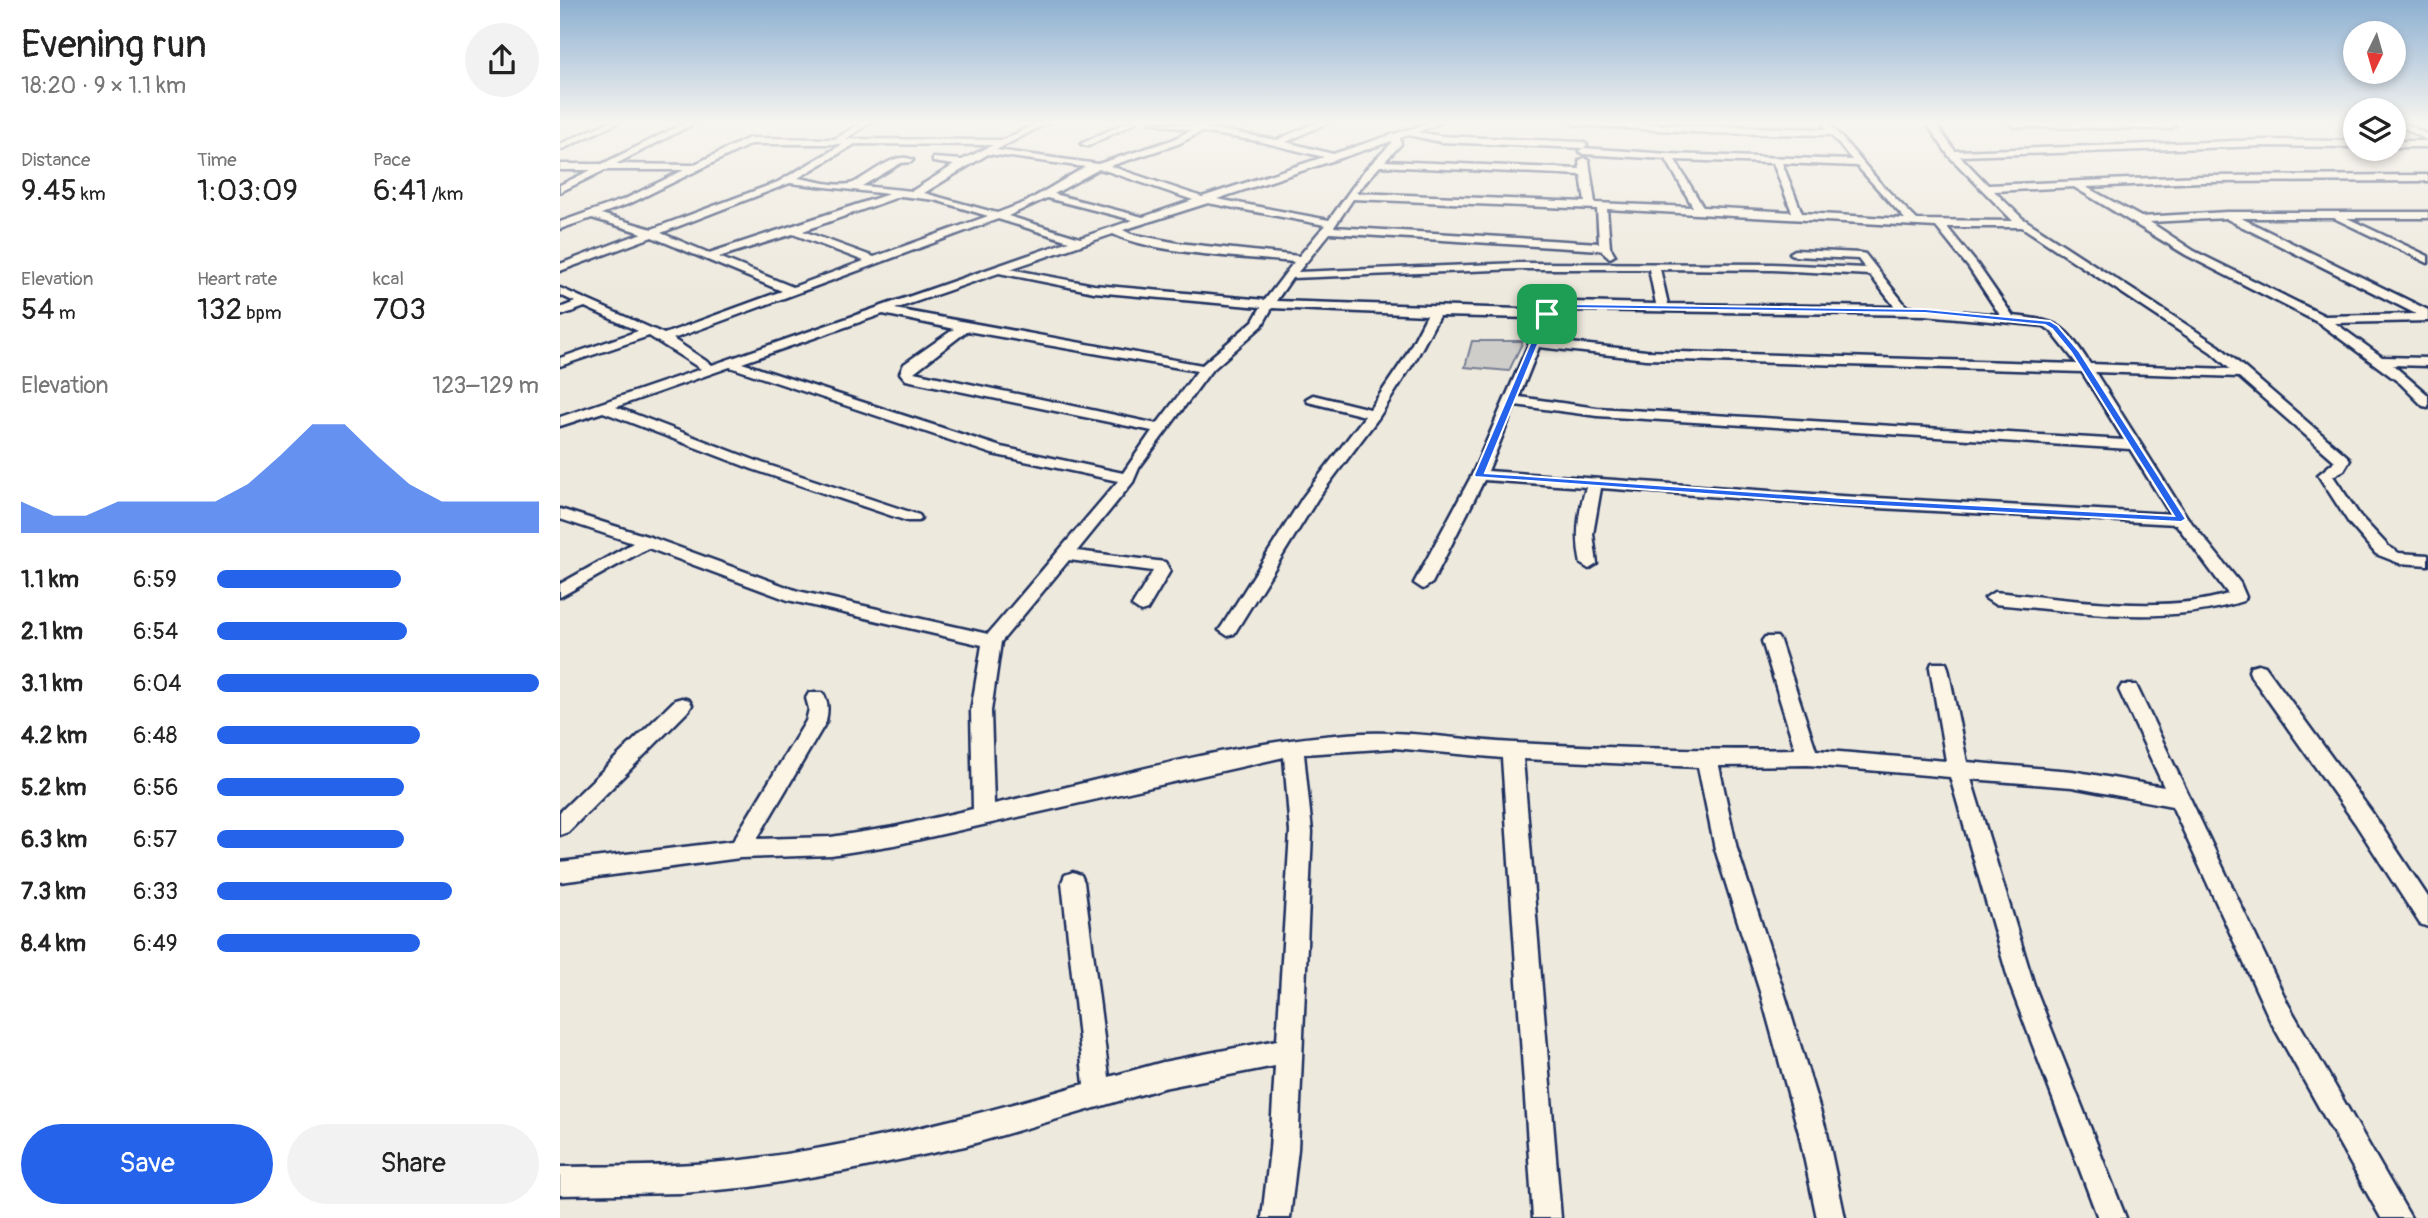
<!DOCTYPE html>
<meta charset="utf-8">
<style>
:root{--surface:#fff;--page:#f2f2f2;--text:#222;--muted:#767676;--accent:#2563eb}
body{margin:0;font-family:Pangolin,sans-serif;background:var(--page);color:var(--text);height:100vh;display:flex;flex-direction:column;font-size:26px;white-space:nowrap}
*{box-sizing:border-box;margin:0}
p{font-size:23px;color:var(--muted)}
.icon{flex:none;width:38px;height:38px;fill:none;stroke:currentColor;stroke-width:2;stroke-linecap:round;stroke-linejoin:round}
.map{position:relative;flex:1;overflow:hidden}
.drawer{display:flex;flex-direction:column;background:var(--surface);width:560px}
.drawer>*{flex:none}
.needle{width:46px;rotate:185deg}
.fabs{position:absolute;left:1783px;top:21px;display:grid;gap:14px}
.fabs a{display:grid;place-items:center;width:63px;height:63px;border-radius:50%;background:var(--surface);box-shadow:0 4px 10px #0003;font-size:35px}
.pin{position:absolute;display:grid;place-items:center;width:60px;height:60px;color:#fff;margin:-30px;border-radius:14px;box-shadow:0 4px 10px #0006}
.round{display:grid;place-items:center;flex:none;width:74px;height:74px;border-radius:37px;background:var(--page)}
.headline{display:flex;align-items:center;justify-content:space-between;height:119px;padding:0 21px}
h1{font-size:38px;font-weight:600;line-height:52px}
.metrics{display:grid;grid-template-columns:repeat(3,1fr);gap:10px;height:119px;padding:7px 21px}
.metrics div{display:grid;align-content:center}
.metrics b{font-size:30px;font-weight:600}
.metrics small{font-size:19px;font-weight:400}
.metrics p{font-size:19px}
.chart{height:196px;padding:14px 21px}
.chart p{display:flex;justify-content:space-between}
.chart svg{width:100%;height:126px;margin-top:7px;fill:var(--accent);opacity:.7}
.button{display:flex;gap:14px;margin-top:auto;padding:14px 21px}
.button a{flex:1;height:80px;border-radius:42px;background:var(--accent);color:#fff;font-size:28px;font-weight:600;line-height:80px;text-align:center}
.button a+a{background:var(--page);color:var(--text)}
ul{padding:0 21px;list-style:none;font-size:23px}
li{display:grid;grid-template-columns:112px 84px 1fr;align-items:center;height:52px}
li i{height:18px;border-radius:9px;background:var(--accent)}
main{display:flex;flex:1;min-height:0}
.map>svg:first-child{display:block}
.green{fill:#cfcdca;stroke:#757e94;stroke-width:2}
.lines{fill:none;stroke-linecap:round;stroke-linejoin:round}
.minor-casing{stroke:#1b2f5e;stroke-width:5}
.minor{fill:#fcf5e5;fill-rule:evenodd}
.route{fill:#2563eb;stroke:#fff;stroke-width:2;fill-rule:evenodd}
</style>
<main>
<section class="drawer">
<div class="headline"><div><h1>Evening run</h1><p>18:20 · 9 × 1.1 km</p></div><a class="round"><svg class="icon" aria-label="share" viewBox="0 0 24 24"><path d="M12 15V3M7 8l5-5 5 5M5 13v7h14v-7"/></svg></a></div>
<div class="metrics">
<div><p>Distance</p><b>9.45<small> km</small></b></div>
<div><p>Time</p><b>1:03:09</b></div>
<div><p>Pace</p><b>6:41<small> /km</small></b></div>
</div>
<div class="metrics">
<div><p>Elevation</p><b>54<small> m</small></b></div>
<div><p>Heart rate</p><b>132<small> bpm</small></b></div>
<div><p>kcal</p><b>703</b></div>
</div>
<div class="chart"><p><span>Elevation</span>123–129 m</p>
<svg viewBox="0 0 160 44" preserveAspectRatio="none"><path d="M0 44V33L10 38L20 38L30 33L40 33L50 33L60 33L70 27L80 17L90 6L100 6L110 17L120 27L130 33L140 33L150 33L160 33V44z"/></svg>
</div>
<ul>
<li><b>1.1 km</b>6:59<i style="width:57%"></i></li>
<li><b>2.1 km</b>6:54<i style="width:59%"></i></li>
<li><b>3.1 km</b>6:04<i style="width:100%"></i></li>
<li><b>4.2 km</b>6:48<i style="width:63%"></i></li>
<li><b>5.2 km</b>6:56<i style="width:58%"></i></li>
<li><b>6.3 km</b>6:57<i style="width:58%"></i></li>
<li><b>7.3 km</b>6:33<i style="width:73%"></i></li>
<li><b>8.4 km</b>6:49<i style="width:63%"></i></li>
</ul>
<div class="button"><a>Save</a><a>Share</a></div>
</section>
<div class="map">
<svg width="1868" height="1218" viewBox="0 0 1868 1218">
<rect width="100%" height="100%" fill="#eee9dd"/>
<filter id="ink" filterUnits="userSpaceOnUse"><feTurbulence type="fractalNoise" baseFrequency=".0143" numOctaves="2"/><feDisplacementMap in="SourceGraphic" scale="14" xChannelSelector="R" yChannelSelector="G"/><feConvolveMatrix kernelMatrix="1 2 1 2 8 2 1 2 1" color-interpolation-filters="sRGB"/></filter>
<g filter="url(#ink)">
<path class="green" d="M912 341H963L949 371 905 367Z"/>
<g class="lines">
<g class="minor-casing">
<g id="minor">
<path d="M49 122H59L0 150V144Z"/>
<path d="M127 122H137L56 164 133 165 189 138 275 139 302 122H311L286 139 443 140 479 122H489L436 150 538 164 612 140 631 130 591 122 639 126 647 122H657L648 128 717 140 758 122H769L726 142 773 154 871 122H883L857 132 881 136 1023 142 1027 145 1023 148 881 142 848 135 840 138 841 144 825 161 1020 169 1019 161 1024 158 1029 161 1035 203 1133 207 1106 159 1023 154 1019 151 1023 148 1109 154 1292 160 1271 135 1151 133 1015 125 1011 122 1267 129 1264 125 1268 122 1322 185 1357 220 1453 221 1389 156 1366 122H1374L1395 151 1703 140 1796 141V147L1703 146 1400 156 1428 185 1640 176 1868 175V181L1640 182 1526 187 1581 217 1667 212H1868V218H1787L1868 256V263L1774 218H1681L1868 310V321L1775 323 1822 357 1868 358V366L1833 365 1868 395V407L1863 406 1840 383 1759 323 1626 255 1514 187 1434 191 1462 218 1659 346 1788 457 1790 460 1784 470 1773 476 1800 516 1828 546 1839 553 1868 555V565L1839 563 1816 554 1789 523 1758 475 1775 461 1679 377 1535 372 1627 517 1680 583 1686 597 1683 601C1604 627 1516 611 1434 604L1425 598 1434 592C1503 598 1601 615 1668 594L1616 524 1281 506 1041 488 1033 534 1037 564 1029 569 1021 564C1015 537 1018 513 1026 487L924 480 872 583 863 589 854 583 912 475 980 318 879 316 856 359 819 417 758 498 674 634 668 636 659 630 662 626 743 497 805 416 748 402 746 399 753 395 810 409 844 359 867 315 712 308 702 326 650 372 579 468 573 482 517 551 605 562 610 571 587 610 581 612 572 606 593 571 509 560 441 642 431 711 434 804C547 779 672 742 787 734 843 729 899 740 955 743 1049 748 1142 751 1235 749L1202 641 1205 637H1217L1220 641 1256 750 1386 761 1370 668 1372 663H1386L1388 668 1407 762 1512 771 1604 787 1559 690 1562 685H1576L1728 1004 1851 1218H1821L1710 1020 1612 806 1512 787 1411 779 1474 985 1566 1218H1538L1450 985 1390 777 1248 765 1159 766 1177 849 1225 995 1267 1133 1285 1218H1257L1239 1133 1201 995 1155 849 1138 767 963 759 1001 1218H973L942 758 834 748 744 754 752 832 738 1149 730 1218H702L710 1149 715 1066 603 1088 405 1146 291 1170 191 1187 123 1193 0 1195V1167C64 1166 128 1167 191 1159 304 1144 415 1116 524 1084L502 882 505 875 513 872 521 875 524 882 549 1077 603 1062 717 1040 730 832 724 757 334 845 271 855 180 858 0 882V862L173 841 246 721 249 709 246 698 249 693H263C269 703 268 711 266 722L197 839 271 837 334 827 413 809 411 711 422 645 228 600 88 548 0 597V584L73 543 0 519V509L93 538 238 591 428 634 558 481 432 454 170 367 56 407 202 463 359 515 361 518 359 521H347L192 469 43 412 0 426V417L141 369 89 336 0 366V358L78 331 25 307 0 316V308L15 302 0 295V288L104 334 222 291 92 237 0 271V264L82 233 32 218 0 229V222L65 199 124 170H45L0 192V185L31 170H0V164H42ZM641 132 698 141 764 157 642 197 550 166 618 144ZM832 141V143L804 171 769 220 657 199ZM191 144H283L218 182 92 229 41 214 71 203ZM295 144 433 145 402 160 373 158V162L394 165 352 191 302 186 341 163 351 162 353 160C336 150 309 176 293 183 279 188 253 180 238 178ZM428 154 525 167 466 202 437 213 364 193ZM1115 160 1213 163 1232 212 1143 207ZM1222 163 1297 166 1345 219 1242 213ZM820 166 1021 175 1025 202 796 193ZM539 169 547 171 633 200 583 217 494 194ZM230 183 329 194 149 253 101 233ZM341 196 375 200 428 216 314 257 243 231ZM487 198 573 220 520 238 448 216ZM793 199 1037 209 1039 243 774 227ZM648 203 765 225 739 256 618 243 571 234 563 230ZM1047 209 1376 227 1409 268 1440 315 1347 307 1305 254 1301 253 1235 250 1230 253 1235 256 1298 259 1305 268 1213 264 960 263 738 272 770 233 1041 250 1050 258 1055 255 1050 247ZM1667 218V219L1856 314 1765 316 1634 251 1590 222ZM438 219 509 241 152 365 113 339ZM1387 227H1462L1651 352 1670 369 1530 364C1504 324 1500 321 1453 316L1417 264ZM233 234 304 261 233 287 159 257ZM553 234C594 254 686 257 734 262L705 300 534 285 450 269ZM960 269H1089L1096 304 1011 302 986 310 716 301 732 278ZM1100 269 1213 270 1310 275 1335 307 1108 304ZM439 273 534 292 701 307 693 321 642 365 335 309ZM1012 310 1365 315 1484 326 1491 331 1517 364 1086 351 982 340 992 316ZM323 314 394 329 344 364 340 373 346 380 592 431 563 473 441 447 182 363ZM407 331 637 371 597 424 354 372ZM979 347 1086 359 1522 372 1564 440 1037 408 959 397ZM955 405 1037 416 1570 449 1610 514 1281 496 928 471Z"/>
<path d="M566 122H576L528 146 521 144Z"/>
<path d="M1454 122 1611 123 1615 126 1611 129 1455 127 1451 124Z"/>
<path d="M1834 122H1843L1868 135V141Z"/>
<rect x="1834" y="141" width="34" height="6"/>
<path d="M1698 664 1705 666 1811 811 1868 897V927L1860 924 1795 823 1691 676 1689 671 1691 666Z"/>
<path d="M122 698 129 700 132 705 129 710 8 832 0 835V812L115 700Z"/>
</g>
</g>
<use href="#minor" class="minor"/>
</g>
</g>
<linearGradient id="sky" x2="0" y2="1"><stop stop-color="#8cafd1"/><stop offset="0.42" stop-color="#f7f5f0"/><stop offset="1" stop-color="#f7f5f0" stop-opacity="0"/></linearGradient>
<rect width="1868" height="292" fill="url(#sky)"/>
<path class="route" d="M1011 304 1365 309 1490 321 1498 326 1519 351 1626 519 1621 522 1282 504 915 477 914 475 983 314ZM1012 308 1365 313 1485 325 1492 329 1511 352 1614 516 1282 498 925 473 990 315Z"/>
</svg>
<div class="fabs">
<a><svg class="needle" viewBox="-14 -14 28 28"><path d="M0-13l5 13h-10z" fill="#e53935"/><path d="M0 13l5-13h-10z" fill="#767676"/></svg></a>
<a><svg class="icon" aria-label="layers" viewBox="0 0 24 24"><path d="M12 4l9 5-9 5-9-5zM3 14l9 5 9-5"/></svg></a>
</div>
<div class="pin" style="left:987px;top:314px;background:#1e9e55"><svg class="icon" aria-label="arrive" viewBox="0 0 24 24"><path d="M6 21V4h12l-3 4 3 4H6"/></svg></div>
</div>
</main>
